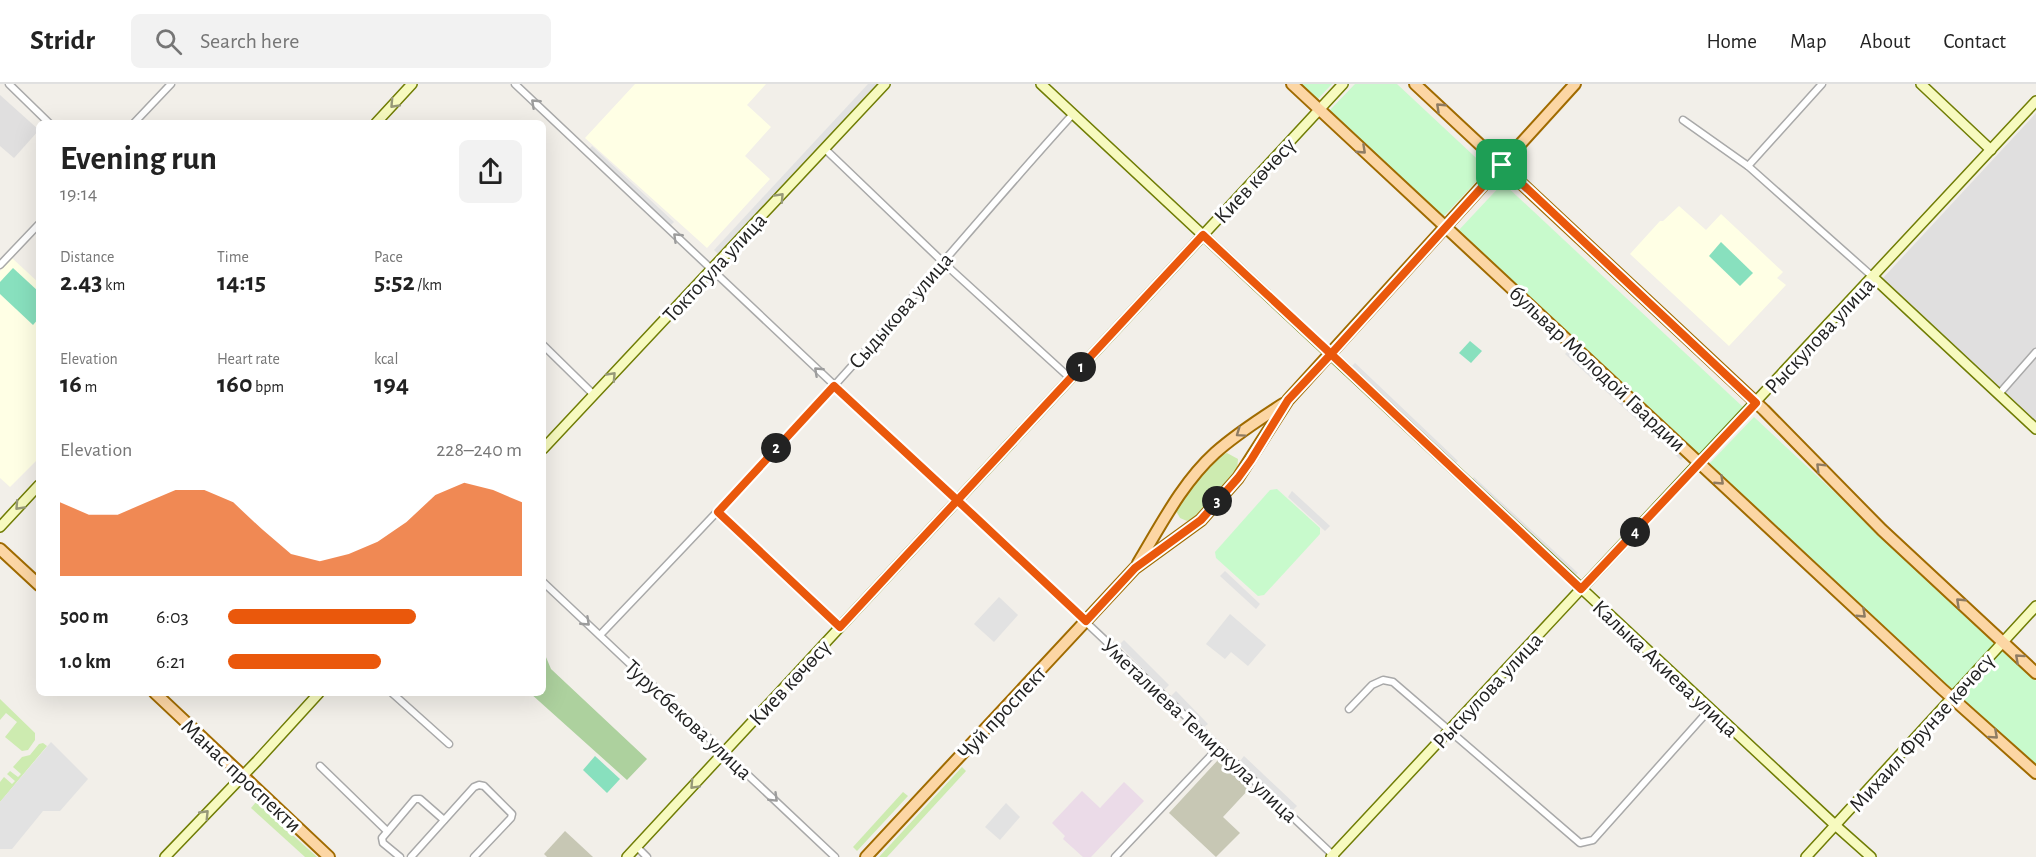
<!DOCTYPE html>
<meta charset="utf-8">
<style>
:root{--surface:#fff;--page:#f2f2f2;--text:#222;--muted:#767676;--line:#e0e0e0;--accent:#ea580c}
body{margin:0;font-family:"Alegreya Sans",sans-serif;background:var(--page);color:var(--text);height:100vh;display:flex;flex-direction:column;font-size:22px;white-space:nowrap}
*{box-sizing:border-box;margin:0}
p{font-size:20px;color:var(--muted)}
.icon{flex:none;width:33px;height:33px;fill:none;stroke:currentColor;stroke-width:2;stroke-linecap:round;stroke-linejoin:round}
.map{position:relative;flex:1;overflow:hidden}
.details{position:absolute;left:36px;top:36px;width:510px;height:576px;display:flex;flex-direction:column;background:var(--surface);border-radius:9px;box-shadow:0 6px 24px #0002}
.details>*{flex:none}
.pin{position:absolute;display:grid;place-items:center;width:51px;height:51px;color:#fff;margin:-26px;border-radius:12px;box-shadow:0 3px 9px #0006}
.km{position:absolute;width:30px;height:30px;margin:-15px;border-radius:50%;background:#222;color:#fff;font-size:16px;line-height:30px;text-align:center}
.round{display:grid;place-items:center;flex:none;width:63px;height:63px;border-radius:9px;background:var(--page)}
.headline{display:flex;align-items:center;justify-content:space-between;height:102px;padding:0 24px}
h1{font-size:33px;font-weight:700;line-height:45px}
.stats{display:grid;grid-template-columns:repeat(3,1fr);gap:9px;height:102px;padding:6px 24px}
.stats div{display:grid;align-content:center}
.stats b{font-size:26px;font-weight:700}
.stats small{font-size:16px;font-weight:400}
.stats p{font-size:16px}
.chart{height:168px;padding:12px 24px}
.chart p{display:flex;justify-content:space-between}
.chart svg{width:100%;height:108px;margin-top:6px;fill:var(--accent);opacity:.7}
ul{padding:0 24px;list-style:none;font-size:20px}
li{display:grid;grid-template-columns:96px 72px 1fr;align-items:center;height:45px}
li i{height:15px;border-radius:8px;background:var(--accent)}
header{display:flex;align-items:center;gap:36px;box-sizing:border-box;height:84px;padding:0 30px;background:var(--surface);border-bottom:2px solid var(--line)}
header strong{font-size:28px}
nav{display:flex;gap:33px;margin-inline-start:auto;font-size:21px}
.search{width:420px;height:54px;background:var(--page);display:flex;align-items:center;gap:15px;box-sizing:border-box;padding:0 21px;border-radius:9px;color:var(--muted);font-size:22px}
.map>svg:first-child{display:block}
.residential{fill:#e0dfdf}
.industrial{fill:#ebdbe8}
.education{fill:#ffffe5}
.construction{fill:#c7c7b4}
.grass{fill:#cdebb0}
.forest{fill:#add19e}
.park{fill:#c8facc}
.pitch{fill:#88e0be}
.parking{fill:#e2e2e2}
.lines{fill:none;stroke-linecap:round;stroke-linejoin:round}
.street-casing{stroke:#a9a9a9;stroke-width:9}
.secondary-casing{stroke:#707d05;stroke-width:12}
.primary-casing{stroke:#a06b00;stroke-width:14}
.street{stroke:#fff;stroke-width:6}
.secondary{stroke:#f7fabf;stroke-width:9}
.primary{stroke:#fcd6a4;stroke-width:10}
.oneway{stroke:#9c9c9c}
.oneway2{stroke:#979978}
.oneway3{stroke:#8f7c63}
.route-casing{stroke:#fff;stroke-width:12}
.route{stroke:#ea580c;stroke-width:8}
.labels{text-anchor:middle;stroke-width:6;stroke-linejoin:round;paint-order:stroke}
.street-label{font-size:22px;fill:#222;stroke:#fff}
</style>
<header>
<strong>Stridr</strong>
<div class="search"><svg class="icon" aria-label="search" viewBox="0 0 24 24"><circle cx="10" cy="10" r="6"/><path d="M15 15l6 6"/></svg>Search here</div>
<nav><a>Home</a><a>Map</a><a>About</a><a>Contact</a></nav>
</header>
<div class="map">
<svg width="2036" height="773" viewBox="0 0 2036 773">
<rect width="100%" height="100%" fill="#f2efe9"/>
<g class="residential">
<path d="M0 11 39 46 14 74 0 62Z"/>
<path d="M2036 29V339L1883 194Z"/>
</g>
<path class="industrial" d="M1124 698 1144 717 1091 773H1083L1063 755 1065 752 1052 739 1082 707 1100 724Z"/>
<g class="education">
<path d="M635 0H766L747 21 771 43 745 72 770 95 707 164 585 54Z"/>
<path d="M1679 122 1706 146 1721 130 1783 188 1777 194 1786 201 1729 262 1630 170 1660 137H1663Z"/>
<path d="M12 174 39 199V374L10 403 0 394V187Z"/>
</g>
<g class="construction">
<path d="M1218 676 1249 705 1223 733 1240 749 1216 773 1169 729Z"/>
<path d="M565 747 593 773H547L544 770Z"/>
</g>
<g class="grass">
<path d="M1227 369 1238 375 1237 388 1198 433 1187 437 1180 434 1176 427 1180 416 1219 371Z"/>
<path d="M0 615 35 649V656L28 666 22 667 5 653 17 638 6 629 0 636Z"/>
<path d="M43 659 47 662 0 718V698L4 693 12 700 15 697 7 690 10 687 18 693 21 690 13 683 22 673 30 671 39 660Z"/>
<path d="M962 683 966 687 887 773H879Z"/>
<path d="M903 708 908 712 857 767 853 763Z"/>
<path d="M256 718 317 773H305L251 724Z"/>
</g>
<path class="forest" d="M543 566 551 585 647 675 627 696 530 609H543Z"/>
<g class="park">
<path d="M1300 0H1332L1317 16Z"/>
<path d="M1355 0H1397L1488 85 1443 133 1329 27Z"/>
<path d="M1503 99 1743 323 1698 372 1458 147Z"/>
<path d="M1754 333 1996 559 1951 608 1708 381Z"/>
<path d="M1277 405 1320 444V450L1264 511 1258 512 1216 474 1215 468 1270 406Z"/>
<path d="M2003 566 2036 597V687L1959 615Z"/>
</g>
<g class="pitch">
<path d="M1721 158 1753 189 1740 202 1709 172Z"/>
<path d="M13 184 39 208V234L33 241 0 210V198Z"/>
<path d="M1470 257 1482 267 1471 279 1459 269Z"/>
<path d="M595 672 620 695 607 709 583 686Z"/>
</g>
<g class="parking">
<path d="M868 0H885L722 174 714 166Z"/>
<path d="M592 62 674 138 670 142 588 66Z"/>
<path d="M1569 266 1685 372 1681 376 1565 270Z"/>
<path d="M1355 279 1458 377 1454 381 1351 283Z"/>
<path d="M1474 393 1578 489 1574 493 1470 397Z"/>
<path d="M1292 407 1330 442 1325 447 1288 413Z"/>
<path d="M1225 487 1260 520 1256 525 1220 492Z"/>
<path d="M999 513 1018 531 994 558 974 540Z"/>
<path d="M1230 530 1266 561 1248 582 1231 568 1225 575 1206 560Z"/>
<path d="M1124 556 1169 601 1164 606 1119 561Z"/>
<path d="M1176 607 1208 640 1203 644 1171 612Z"/>
<path d="M51 658 88 695 60 727H43L12 765H0V718Z"/>
<path d="M1244 672 1297 722 1292 727 1240 677Z"/>
<path d="M1006 719 1020 733 1000 756 985 743Z"/>
</g>
<g class="lines">
<g class="street-casing">
<g id="street">
<path d="M9 0 49 39"/>
<path d="M515 0 1335 773"/>
<path d="M1683 36 1748 82 1873 193"/>
<path d="M134 39 171 0"/>
<path d="M825 65 946 181 1071 295"/>
<path d="M1748 82 1822 0"/>
<path d="M0 181 39 140"/>
<path d="M543 261 594 311"/>
<path d="M1999 310 2036 268"/>
<path d="M718 428 840 543"/>
<path d="M543 498 835 773"/>
<path d="M600 551C678 469 757 387 833 303 915 213 992 119 1073 30"/>
<path d="M392 609 449 660"/>
<path d="M1349 625 1372 601 1383 596 1393 598 1580 759 1593 756 1710 625"/>
<path d="M320 682 387 747"/>
<path d="M637 763 647 773"/>
<path d="M400 773 383 759 382 754 415 715H420L444 736"/>
<path d="M411 773 474 703 479 701 484 702 512 730 511 734 474 773"/>
<path d="M1115 773 1219 663"/>
</g>
</g>
<g class="secondary-casing">
<g id="secondary">
<path d="M1041 0 1835 741 1871 773"/>
<path d="M1921 0 1991 66"/>
<path d="M376 39 412 0"/>
<path d="M1873 193 2036 345"/>
<path d="M543 365 885 0"/>
<path d="M0 443 39 401"/>
<path d="M165 773 257 677 319 609"/>
<path d="M627 773 1343 0"/>
<path d="M1331 773 2036 17"/>
<path d="M1806 773 2036 522"/>
</g>
</g>
<g class="primary-casing">
<g id="primary">
<path d="M1292 0 1942 605 2036 689"/>
<path d="M1415 0 1764 326 1882 446 2036 589"/>
<path d="M0 465 39 501"/>
<path d="M1138 479C1161 441 1182 399 1215 369 1236 350 1260 335 1283 320"/>
<path d="M155 609 329 773"/>
<path d="M866 773 1135 484 1201 436 1238 394 1288 316 1575 0"/>
</g>
</g>
<use href="#street" class="street"/>
<use href="#secondary" class="secondary"/>
<use href="#primary" class="primary"/>
</g>
<defs><path id="oneway-chevron" d="M-2-3.5L2.5 0L-2 3.5" fill="none" stroke-width="1.6" stroke-linecap="round" stroke-linejoin="round" transform="scale(1.5)"/></defs>
<g class="oneway">
<use href="#oneway-chevron" transform="translate(535 19) rotate(-137)"/>
<use href="#oneway-chevron" transform="translate(677 153) rotate(-136)"/>
<use href="#oneway-chevron" transform="translate(818 287) rotate(-137)"/>
<use href="#oneway-chevron" transform="translate(586 538) rotate(43)"/>
<use href="#oneway-chevron" transform="translate(774 714) rotate(44)"/>
</g>
<g class="oneway2">
<use href="#oneway-chevron" transform="translate(394 20) rotate(133)"/>
<use href="#oneway-chevron" transform="translate(780 113) rotate(-47)"/>
<use href="#oneway-chevron" transform="translate(612 292) rotate(-47)"/>
<use href="#oneway-chevron" transform="translate(19 422) rotate(133)"/>
<use href="#oneway-chevron" transform="translate(694 701) rotate(133)"/>
<use href="#oneway-chevron" transform="translate(205 730) rotate(-46)"/>
</g>
<g class="oneway3">
<use href="#oneway-chevron" transform="translate(1440 23) rotate(-137)"/>
<use href="#oneway-chevron" transform="translate(1362 66) rotate(43)"/>
<use href="#oneway-chevron" transform="translate(1240 349) rotate(145)"/>
<use href="#oneway-chevron" transform="translate(1820 383) rotate(-135)"/>
<use href="#oneway-chevron" transform="translate(1720 397) rotate(43)"/>
<use href="#oneway-chevron" transform="translate(1960 518) rotate(-137)"/>
<use href="#oneway-chevron" transform="translate(1862 530) rotate(43)"/>
<use href="#oneway-chevron" transform="translate(2019 574) rotate(-138)"/>
<use href="#oneway-chevron" transform="translate(1994 651) rotate(42)"/>
</g>
<g class="lines">
<g class="route-casing">
<path id="route" d="M1502 81 1331 270 1203 151 840 543 718 428 834 302 958 417 973 431 1086 537 1135 484 1201 436 1238 394 1251 376 1288 316 1331 270 1581 505 1756 319 1502 81"/>
</g>
<use href="#route" class="route"/>
</g>
<g class="labels">
<g class="street-label">
<text transform="translate(1254 96) rotate(-47)" y="8">Киев көчөсү</text>
<text transform="translate(714 183) rotate(-47)" y="8">Токтогула улица</text>
<text transform="translate(900 226) rotate(-49)" y="8">Сыдыкова улица</text>
<text transform="translate(1819 251) rotate(-47)" y="8">Рыскулова улица</text>
<text transform="translate(1598 284) rotate(43)" y="8">бульвар Молодой Гвардии</text>
<text transform="translate(1666 584) rotate(43)" y="8">Калыка Акиева улица</text>
<text transform="translate(789 598) rotate(-47)" y="8">Киев көчөсү</text>
<text transform="translate(1487 606) rotate(-47)" y="8">Рыскулова улица</text>
<text transform="translate(1001 628) rotate(-47)" y="8">Чуй проспект</text>
<text transform="translate(689 635) rotate(43)" y="8">Турусбекова улица</text>
<text transform="translate(1200 646) rotate(43)" y="8">Уметалиева Темиркула улица</text>
<text transform="translate(1921 648) rotate(-48)" y="8">Михаил Фрунзе көчөсү</text>
<text transform="translate(242 691) rotate(43)" y="8">Манас проспекти</text>
</g>
</g>
</svg>
<div class="pin" style="left:1502px;top:81px;background:#1e9e55"><svg class="icon" aria-label="arrive" viewBox="0 0 24 24"><path d="M6 21V4h12l-3 4 3 4H6"/></svg></div>
<b class="km" style="left:1081px;top:283px">1</b>
<b class="km" style="left:776px;top:364px">2</b>
<b class="km" style="left:1217px;top:417px">3</b>
<b class="km" style="left:1635px;top:448px">4</b>
<section class="details">
<div class="headline"><div><h1>Evening run</h1><p>19:14</p></div><a class="round"><svg class="icon" aria-label="share" viewBox="0 0 24 24"><path d="M12 15V3M7 8l5-5 5 5M5 13v7h14v-7"/></svg></a></div>
<div class="stats">
<div><p>Distance</p><b>2.43<small> km</small></b></div>
<div><p>Time</p><b>14:15</b></div>
<div><p>Pace</p><b>5:52<small> /km</small></b></div>
</div>
<div class="stats">
<div><p>Elevation</p><b>16<small> m</small></b></div>
<div><p>Heart rate</p><b>160<small> bpm</small></b></div>
<div><p>kcal</p><b>194</b></div>
</div>
<div class="chart"><p><span>Elevation</span>228–240 m</p>
<svg viewBox="0 0 160 44" preserveAspectRatio="none"><path d="M0 44V14L10 19L20 19L30 14L40 9L50 9L60 14L70 25L80 35L90 38L100 35L110 30L120 22L130 11L140 6L150 9L160 14V44z"/></svg>
</div>
<ul>
<li><b>500 m</b>6:03<i style="width:64%"></i></li>
<li><b>1.0 km</b>6:21<i style="width:52%"></i></li>
</ul>
</section>
</div>
